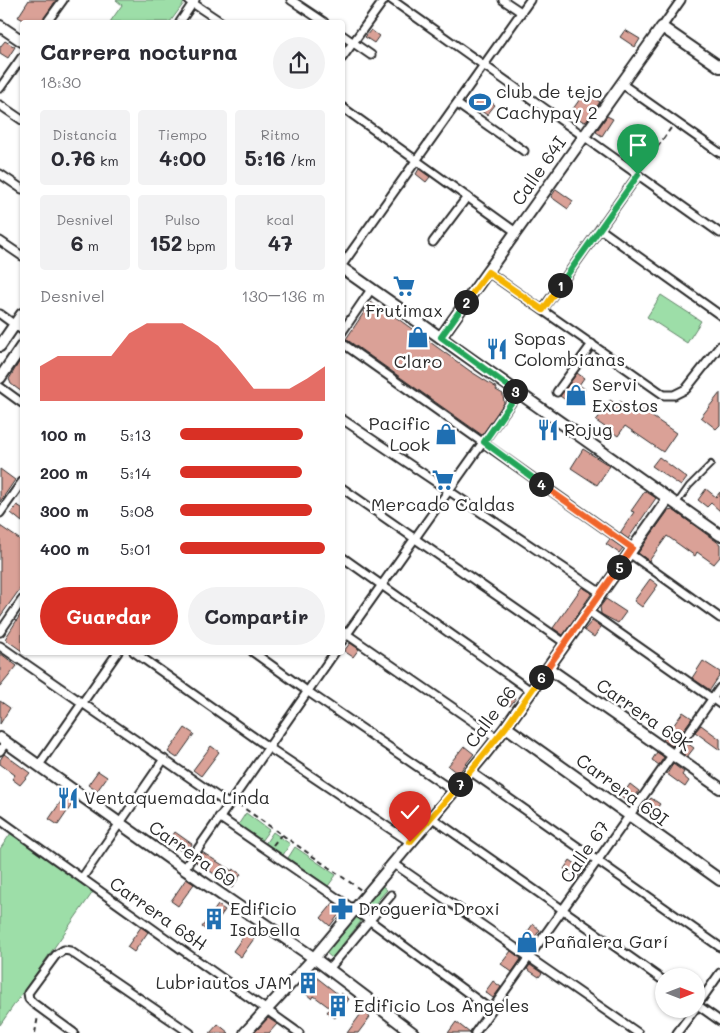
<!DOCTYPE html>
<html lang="es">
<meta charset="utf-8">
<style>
:root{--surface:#fff;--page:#f2f2f3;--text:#2b2b33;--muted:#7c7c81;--accent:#d93025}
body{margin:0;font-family:Mali,sans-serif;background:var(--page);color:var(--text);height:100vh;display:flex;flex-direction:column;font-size:19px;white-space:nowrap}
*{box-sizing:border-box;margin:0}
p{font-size:16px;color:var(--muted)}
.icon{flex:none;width:28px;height:28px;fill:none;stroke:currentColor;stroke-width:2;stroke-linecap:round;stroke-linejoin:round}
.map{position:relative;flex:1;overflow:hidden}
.side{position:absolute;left:20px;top:20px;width:325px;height:635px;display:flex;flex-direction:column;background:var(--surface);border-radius:5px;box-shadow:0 1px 4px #0004}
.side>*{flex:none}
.needle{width:32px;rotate:90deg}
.buttons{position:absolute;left:655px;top:968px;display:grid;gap:10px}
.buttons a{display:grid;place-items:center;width:50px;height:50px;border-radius:50%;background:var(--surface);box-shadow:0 1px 4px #0004;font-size:25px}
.pin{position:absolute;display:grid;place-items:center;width:42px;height:42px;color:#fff;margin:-51px -21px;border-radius:50% 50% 50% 0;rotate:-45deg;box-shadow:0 0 5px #0007}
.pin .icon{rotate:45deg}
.km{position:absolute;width:25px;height:25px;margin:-12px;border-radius:50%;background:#222;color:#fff;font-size:14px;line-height:25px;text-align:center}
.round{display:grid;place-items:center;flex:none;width:52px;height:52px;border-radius:26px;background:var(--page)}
.head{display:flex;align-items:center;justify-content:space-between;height:85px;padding:0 20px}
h1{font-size:22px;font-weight:800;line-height:38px}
.figures{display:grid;grid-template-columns:repeat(3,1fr);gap:8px;height:85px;padding:5px 20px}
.figures div{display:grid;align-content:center;border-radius:5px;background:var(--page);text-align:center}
.figures b{font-size:21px;font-weight:800}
.figures small{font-size:14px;font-weight:400}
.figures p{font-size:14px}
.chart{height:140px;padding:10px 20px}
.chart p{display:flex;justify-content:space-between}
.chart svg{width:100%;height:90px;margin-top:5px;fill:var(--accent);opacity:.7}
.action{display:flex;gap:10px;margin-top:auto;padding:10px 20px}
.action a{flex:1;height:58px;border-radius:30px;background:var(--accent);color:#fff;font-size:20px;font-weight:800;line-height:58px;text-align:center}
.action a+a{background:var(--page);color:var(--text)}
ul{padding:0 20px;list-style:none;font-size:16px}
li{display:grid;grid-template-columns:80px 60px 1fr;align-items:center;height:38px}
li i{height:12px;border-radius:6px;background:var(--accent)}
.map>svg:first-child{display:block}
.green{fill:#9ddea8;stroke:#64846a}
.building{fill:#daa197;stroke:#2b2b2b}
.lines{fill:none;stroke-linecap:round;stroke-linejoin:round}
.lane-casing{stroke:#2b2b2b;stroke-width:8}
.street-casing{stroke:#2b2b2b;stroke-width:11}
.secondary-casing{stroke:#2b2b2b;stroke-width:14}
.path{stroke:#2b2b2b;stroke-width:2;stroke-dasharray:5 4;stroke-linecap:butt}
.lane{stroke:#fff;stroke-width:4}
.street{stroke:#fff;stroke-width:7}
.secondary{stroke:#fff;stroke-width:10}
.split-1-casing{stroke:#fff;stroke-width:10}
.split-2-casing{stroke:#fff;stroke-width:10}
.split-3-casing{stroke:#fff;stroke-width:10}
.split-4-casing{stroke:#fff;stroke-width:10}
.split-5-casing{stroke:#fff;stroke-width:10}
.split-6-casing{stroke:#fff;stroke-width:10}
.split-7-casing{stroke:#fff;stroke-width:10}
.split-8-casing{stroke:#fff;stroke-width:10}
.split-1{stroke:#22a559;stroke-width:6}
.split-2{stroke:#f5b400;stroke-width:6}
.split-3{stroke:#22a559;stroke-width:6}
.split-4{stroke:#22a559;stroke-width:6}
.split-5{stroke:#f0652b;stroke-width:6}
.split-6{stroke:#f0652b;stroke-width:6}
.split-7{stroke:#f5b400;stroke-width:6}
.split-8{stroke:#f5b400;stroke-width:6}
.labels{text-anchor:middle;stroke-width:5;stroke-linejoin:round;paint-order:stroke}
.poi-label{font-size:18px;fill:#2b2b2b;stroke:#fff;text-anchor:start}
.street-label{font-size:18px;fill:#2b2b2b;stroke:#fff}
</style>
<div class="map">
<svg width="720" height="1033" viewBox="0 0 720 1033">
<rect width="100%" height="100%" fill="#fff"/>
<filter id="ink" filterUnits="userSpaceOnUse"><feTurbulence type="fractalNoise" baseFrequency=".02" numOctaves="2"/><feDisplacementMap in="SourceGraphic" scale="10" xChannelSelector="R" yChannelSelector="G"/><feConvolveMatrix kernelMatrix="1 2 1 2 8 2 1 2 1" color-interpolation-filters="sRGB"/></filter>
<g filter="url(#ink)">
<g class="green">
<path d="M116 0H180L184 3 170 22H110L122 5Z"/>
<path d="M661 295 701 321 687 343 647 317Z"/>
<path d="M246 813 269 830 261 841 238 825Z"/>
<path d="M273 832 290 844 283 855 265 844Z"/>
<path d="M11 833 93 892 0 1025V849Z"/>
<path d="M295 847 336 875 328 886 288 858Z"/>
<path d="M379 883 387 890 367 913 360 907Z"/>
<path d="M354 914 362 920 332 958 324 951Z"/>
</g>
<g class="building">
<path d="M29 0H56L42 22H27L18 17Z"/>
<path d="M371 30 379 36 374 43 365 37Z"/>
<path d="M625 30 640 39 635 47 620 37Z"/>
<path d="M5 41 15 47 8 58 0 53V47Z"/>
<path d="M585 92 600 102 587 121 584 122 570 113Z"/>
<path d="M482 96 495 105 487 115 474 106Z"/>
<path d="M607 116 613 119 602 136 596 132Z"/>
<path d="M419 169 430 177 426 182 416 174Z"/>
<path d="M556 189 573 201 568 209 551 197Z"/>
<path d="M371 302 382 310 383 308 470 371 497 388 496 390 503 394 504 403 482 435 346 339Z"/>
<path d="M22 357V392L11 384 9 379Z"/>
<path d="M577 373 584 378 579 385 585 389 574 406 560 396Z"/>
<path d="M720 393V425L716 429 701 417Z"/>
<path d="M610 400 618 405 620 401 635 411 638 407 676 433 663 452 625 426 618 436 596 421Z"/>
<path d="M583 449 610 466 597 485 571 468Z"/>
<path d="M659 457 687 478 681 486 652 466Z"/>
<path d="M0 469 15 480 0 502Z"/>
<path d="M706 489 716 497 720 492V511L711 503 707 507 698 500Z"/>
<path d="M645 491 656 498 628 539 620 533 634 512 631 511Z"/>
<path d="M17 505 22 508V522L11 513Z"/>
<path d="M673 510 720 544V557L714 564 697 552 695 556 667 536 649 561 638 553 668 511Z"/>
<path d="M0 526 22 541V586L0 617Z"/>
<path d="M610 539 623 548 619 553 606 544Z"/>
<path d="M650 579 658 585 642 607 634 601Z"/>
<path d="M582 587 592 593 563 635 553 628Z"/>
<path d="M606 599 626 612 618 623 601 614 600 607Z"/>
<path d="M22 612V651L5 639Z"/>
<path d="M592 621 601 627 594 637 584 630Z"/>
<path d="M350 643 359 649 353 657 344 651Z"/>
<path d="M0 653 17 666 0 687Z"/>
<path d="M703 661 720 672V675L710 690 692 678Z"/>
<path d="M506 690 516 698 510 706 499 698Z"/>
<path d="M0 701 10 708 0 724Z"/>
<path d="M683 712 692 718 672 746 663 740Z"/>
<path d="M701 725 720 739V750L695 732Z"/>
<path d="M185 728 194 734 177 758 168 752Z"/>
<path d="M687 743 694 748 687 757 681 752Z"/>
<path d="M211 746 219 752 201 776 193 770Z"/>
<path d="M464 746 474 754 458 774 448 766Z"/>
<path d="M657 752 664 757 659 765 652 760Z"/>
<path d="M4 754 30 773 20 785 12 779 15 775 0 764V760Z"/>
<path d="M673 764 684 772 682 775 689 781 685 787 667 774Z"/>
<path d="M98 771 107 777 97 791 88 785Z"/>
<path d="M630 784 639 791 630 804 621 797Z"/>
<path d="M64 797 73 803 58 825 49 819Z"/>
<path d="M651 798 660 804 655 811 646 804Z"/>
<path d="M175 832 192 844 186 854 168 842Z"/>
<path d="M202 852 232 871 233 869 241 874 232 888 224 883 225 881 196 862Z"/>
<path d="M570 860 583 869 577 878 564 869Z"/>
<path d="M186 879 194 884 178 906 171 901Z"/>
<path d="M334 902 343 909 330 926 321 918Z"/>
<path d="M218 905 225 910 209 932 202 927Z"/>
<path d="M533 924 540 930 526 949 519 944Z"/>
<path d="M141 927 148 932 134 952 127 947Z"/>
<path d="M250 927 258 933 241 957 233 951Z"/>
<path d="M511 951 521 959 512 972 501 964Z"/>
<path d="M530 965 542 973 539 977 527 969Z"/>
<path d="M311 973 339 995 341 993 349 999 335 1018 327 1012 330 1008 314 996 312 999 299 988Z"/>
<path d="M493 981 501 987 493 998 485 992Z"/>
<path d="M363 1011 370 1017 358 1033H347Z"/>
<path d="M268 1018 277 1024 269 1033H254Z"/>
<path d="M456 1022 470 1033H448Z"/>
<path d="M218 1024 229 1033H210Z"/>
</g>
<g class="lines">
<g class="lane-casing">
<path id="lane" d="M677 503 689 486 711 464"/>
</g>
<g class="street-casing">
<g id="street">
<path d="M188 0 221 22"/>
<path d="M291 0 324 22"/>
<path d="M392 0 720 233"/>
<path d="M503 0 521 12"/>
<path d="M47 22 63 0"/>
<path d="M180 22 195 0"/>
<path d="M662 27 681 0"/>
<path d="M342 35 371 55"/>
<path d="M342 58 384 0"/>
<path d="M622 84 720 153"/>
<path d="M0 88 22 57"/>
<path d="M457 104 524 151"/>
<path d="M0 105 22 120"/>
<path d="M342 107 516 232"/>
<path d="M0 174 22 189"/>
<path d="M600 229 720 315"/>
<path d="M0 241 22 256"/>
<path d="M433 242 467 197"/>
<path d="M342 265 530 0"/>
<path d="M488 272 664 395H674L686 389 720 346"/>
<path d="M543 309 638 175"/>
<path d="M0 314 22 330"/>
<path d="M342 332 372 288"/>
<path d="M342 343 632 548"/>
<path d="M0 387 22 403"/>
<path d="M557 392 592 344"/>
<path d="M342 419 601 593"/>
<path d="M342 488 565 643"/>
<path d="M0 513 22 482"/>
<path d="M629 553 720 618"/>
<path d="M342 557 531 691"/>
<path d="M588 611 720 704"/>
<path d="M342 631 497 738"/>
<path d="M0 632 22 600"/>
<path d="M342 641 518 393"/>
<path d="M0 646 228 804"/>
<path d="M134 652 268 747 410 842"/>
<path d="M253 652 307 691 453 791"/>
<path d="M0 751 6 742"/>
<path d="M39 765 118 652"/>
<path d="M470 771 720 947"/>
<path d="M219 817 369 920 491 1010"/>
<path d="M431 817 664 981"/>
<path d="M0 820 299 1033"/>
<path d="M393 863 638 1033"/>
<path d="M184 869 335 652"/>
<path d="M82 878 164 759"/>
<path d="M329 969 391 895"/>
<path d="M696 1004 720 1021"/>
<path d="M696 1007 720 973"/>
<path d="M74 1033 33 1003 29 999 28 993 56 955 64 950 70 951 190 1033"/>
<path d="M475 1033 720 688"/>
<path d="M677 1033 695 1009"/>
</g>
</g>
<g class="secondary-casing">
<g id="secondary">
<path d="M0 26 22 41"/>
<path d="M342 268 720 535"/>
<path d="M441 337 662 27 720 67"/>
<path d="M0 346 22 314"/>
<path d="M0 378 22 346"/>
<path d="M548 668 720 788"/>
<path d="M506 727 720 880"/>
<path d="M0 738 184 869 314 958 413 1033"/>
<path d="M245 1033 314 958 484 755 506 727 668 499"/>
</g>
</g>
<g class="path">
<path d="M642 169 671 128"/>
<path d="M238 804 361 890"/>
<path d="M273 845 281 835"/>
<path d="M35 1033 38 1016"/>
</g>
<use href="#lane" class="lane"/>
<use href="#street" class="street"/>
<use href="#secondary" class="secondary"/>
</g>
</g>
<g class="lines" filter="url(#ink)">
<g class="split-1-casing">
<path id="split-1" d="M560 285 638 175"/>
</g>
<g class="split-2-casing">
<path id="split-2" d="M466 302 488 272 543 310 560 285"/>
</g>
<g class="split-3-casing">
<path id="split-3" d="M466 302 441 337 515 391"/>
</g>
<g class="split-4-casing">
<path id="split-4" d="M515 391 518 393 484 442 541 484"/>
</g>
<g class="split-5-casing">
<path id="split-5" d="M541 484 632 548 619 567"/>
</g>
<g class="split-6-casing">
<path id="split-6" d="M541 677 619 567"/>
</g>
<g class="split-7-casing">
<path id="split-7" d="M460 784 506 727 541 677"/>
</g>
<g class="split-8-casing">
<path id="split-8" d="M410 842 460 784"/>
</g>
<use href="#split-1" class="split-1"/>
<use href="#split-2" class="split-2"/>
<use href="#split-3" class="split-3"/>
<use href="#split-4" class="split-4"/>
<use href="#split-5" class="split-5"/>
<use href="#split-6" class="split-6"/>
<use href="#split-7" class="split-7"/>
<use href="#split-8" class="split-8"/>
</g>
<defs>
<g id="stadium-bare" transform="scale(1.725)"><path d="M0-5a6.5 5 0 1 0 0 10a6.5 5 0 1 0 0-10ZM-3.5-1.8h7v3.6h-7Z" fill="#1f6fb2" stroke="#fff" stroke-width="2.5" paint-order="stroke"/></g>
<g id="supermarket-bare" transform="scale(1.725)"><path d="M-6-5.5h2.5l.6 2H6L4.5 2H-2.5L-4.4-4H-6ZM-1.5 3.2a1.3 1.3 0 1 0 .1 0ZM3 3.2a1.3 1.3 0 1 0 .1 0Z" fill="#1f6fb2" stroke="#fff" stroke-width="2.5" paint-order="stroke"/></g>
<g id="shop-bare" transform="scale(1.725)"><path d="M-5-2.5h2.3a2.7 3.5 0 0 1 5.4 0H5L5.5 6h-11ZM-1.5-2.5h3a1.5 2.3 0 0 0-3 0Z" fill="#1f6fb2" stroke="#fff" stroke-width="2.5" paint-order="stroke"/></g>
<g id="restaurant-bare" transform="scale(1.725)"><path d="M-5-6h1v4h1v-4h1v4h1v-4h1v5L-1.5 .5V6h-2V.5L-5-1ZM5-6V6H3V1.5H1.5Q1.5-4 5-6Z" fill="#1f6fb2" stroke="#fff" stroke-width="2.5" paint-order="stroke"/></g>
<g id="pharmacy-bare" transform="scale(1.725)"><path d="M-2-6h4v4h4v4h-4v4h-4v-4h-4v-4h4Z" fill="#1f6fb2" stroke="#fff" stroke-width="2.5" paint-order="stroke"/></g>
<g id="building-bare" transform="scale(1.725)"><path d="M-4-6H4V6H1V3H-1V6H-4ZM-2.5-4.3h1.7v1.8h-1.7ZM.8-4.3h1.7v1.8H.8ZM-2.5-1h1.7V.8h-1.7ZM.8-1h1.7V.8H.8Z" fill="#1f6fb2" stroke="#fff" stroke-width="2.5" paint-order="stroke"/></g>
</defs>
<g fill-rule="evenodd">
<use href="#stadium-bare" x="480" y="102"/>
<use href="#supermarket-bare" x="404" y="286"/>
<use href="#shop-bare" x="418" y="337"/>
<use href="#restaurant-bare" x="497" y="349"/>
<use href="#shop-bare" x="576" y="395"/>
<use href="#restaurant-bare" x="548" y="430"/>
<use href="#shop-bare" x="446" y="434"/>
<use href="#supermarket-bare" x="443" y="480"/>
<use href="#restaurant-bare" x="68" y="798"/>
<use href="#pharmacy-bare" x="342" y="909"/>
<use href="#building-bare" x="214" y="919"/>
<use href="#shop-bare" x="527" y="942"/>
<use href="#building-bare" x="308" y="983"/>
<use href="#building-bare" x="338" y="1006"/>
</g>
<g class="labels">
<g class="poi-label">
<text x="496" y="98">club de tejo<tspan x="496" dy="21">Cachypay 2</tspan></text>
<text x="404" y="317" text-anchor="middle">Frutimax</text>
<text x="514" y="345">Sopas<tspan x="514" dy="21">Colombianas</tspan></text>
<text x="418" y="368" text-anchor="middle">Claro</text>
<text x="592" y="391">Servi<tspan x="592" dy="21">Exostos</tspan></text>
<text x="430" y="430" text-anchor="end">Pacific<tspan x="430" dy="21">Look</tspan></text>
<text x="564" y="436">Rojug</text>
<text x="443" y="511" text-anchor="middle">Mercado Caldas</text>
<text x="84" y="804">Ventaquemada Linda</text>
<text x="230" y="915">Edificio<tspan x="230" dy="21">Isabella</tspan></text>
<text x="358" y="915">Drogueria Droxi</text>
<text x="544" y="948">Pañalera Garí</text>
<text x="292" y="989" text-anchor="end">Lubriautos JAM</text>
<text x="354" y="1012">Edificio Los Angeles</text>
</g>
<g class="street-label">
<text transform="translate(539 171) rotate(-55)" y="6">Calle 64I</text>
<text transform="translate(644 715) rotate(35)" y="6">Carrera 69K</text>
<text transform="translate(491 717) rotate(-53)" y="6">Calle 66</text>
<text transform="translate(622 790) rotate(36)" y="6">Carrera 69I</text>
<text transform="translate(585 852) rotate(-55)" y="6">Calle 67</text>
<text transform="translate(192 854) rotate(35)" y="6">Carrera 69</text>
<text transform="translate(158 914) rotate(35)" y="6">Carrera 68H</text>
</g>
</g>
</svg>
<div class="buttons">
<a><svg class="needle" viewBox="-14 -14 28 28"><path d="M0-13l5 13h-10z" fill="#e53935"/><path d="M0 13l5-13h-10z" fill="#7c7c81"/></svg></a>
</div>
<div class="pin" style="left:638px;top:175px;background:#1e9e55"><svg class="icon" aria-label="arrive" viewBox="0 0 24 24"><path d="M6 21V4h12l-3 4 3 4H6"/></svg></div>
<div class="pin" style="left:410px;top:842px;background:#d93025"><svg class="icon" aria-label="check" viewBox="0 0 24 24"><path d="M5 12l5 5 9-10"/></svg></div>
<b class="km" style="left:560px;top:285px">1</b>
<b class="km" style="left:466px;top:302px">2</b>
<b class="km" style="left:515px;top:391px">3</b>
<b class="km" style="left:541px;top:484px">4</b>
<b class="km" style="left:619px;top:567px">5</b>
<b class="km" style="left:541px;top:677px">6</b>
<b class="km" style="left:460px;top:784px">7</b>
<section class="side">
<div class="head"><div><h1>Carrera nocturna</h1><p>18:30</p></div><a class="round"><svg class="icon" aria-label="share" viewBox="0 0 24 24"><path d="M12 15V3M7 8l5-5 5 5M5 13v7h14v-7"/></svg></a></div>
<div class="figures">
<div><p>Distancia</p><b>0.76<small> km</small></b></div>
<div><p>Tiempo</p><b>4:00</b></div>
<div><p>Ritmo</p><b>5:16<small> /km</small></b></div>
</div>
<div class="figures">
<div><p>Desnivel</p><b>6<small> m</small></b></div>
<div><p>Pulso</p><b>152<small> bpm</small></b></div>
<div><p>kcal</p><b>47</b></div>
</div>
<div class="chart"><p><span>Desnivel</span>130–136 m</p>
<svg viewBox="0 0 160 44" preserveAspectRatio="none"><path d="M0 44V27L10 22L20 22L30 22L40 22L50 11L60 6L70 6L80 6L90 11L100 17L110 27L120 38L130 38L140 38L150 33L160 27V44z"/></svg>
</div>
<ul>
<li><b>100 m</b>5:13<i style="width:85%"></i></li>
<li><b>200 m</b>5:14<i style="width:84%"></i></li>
<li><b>300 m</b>5:08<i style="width:91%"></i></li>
<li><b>400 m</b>5:01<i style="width:100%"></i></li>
</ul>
<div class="action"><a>Guardar</a><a>Compartir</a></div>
</section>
</div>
